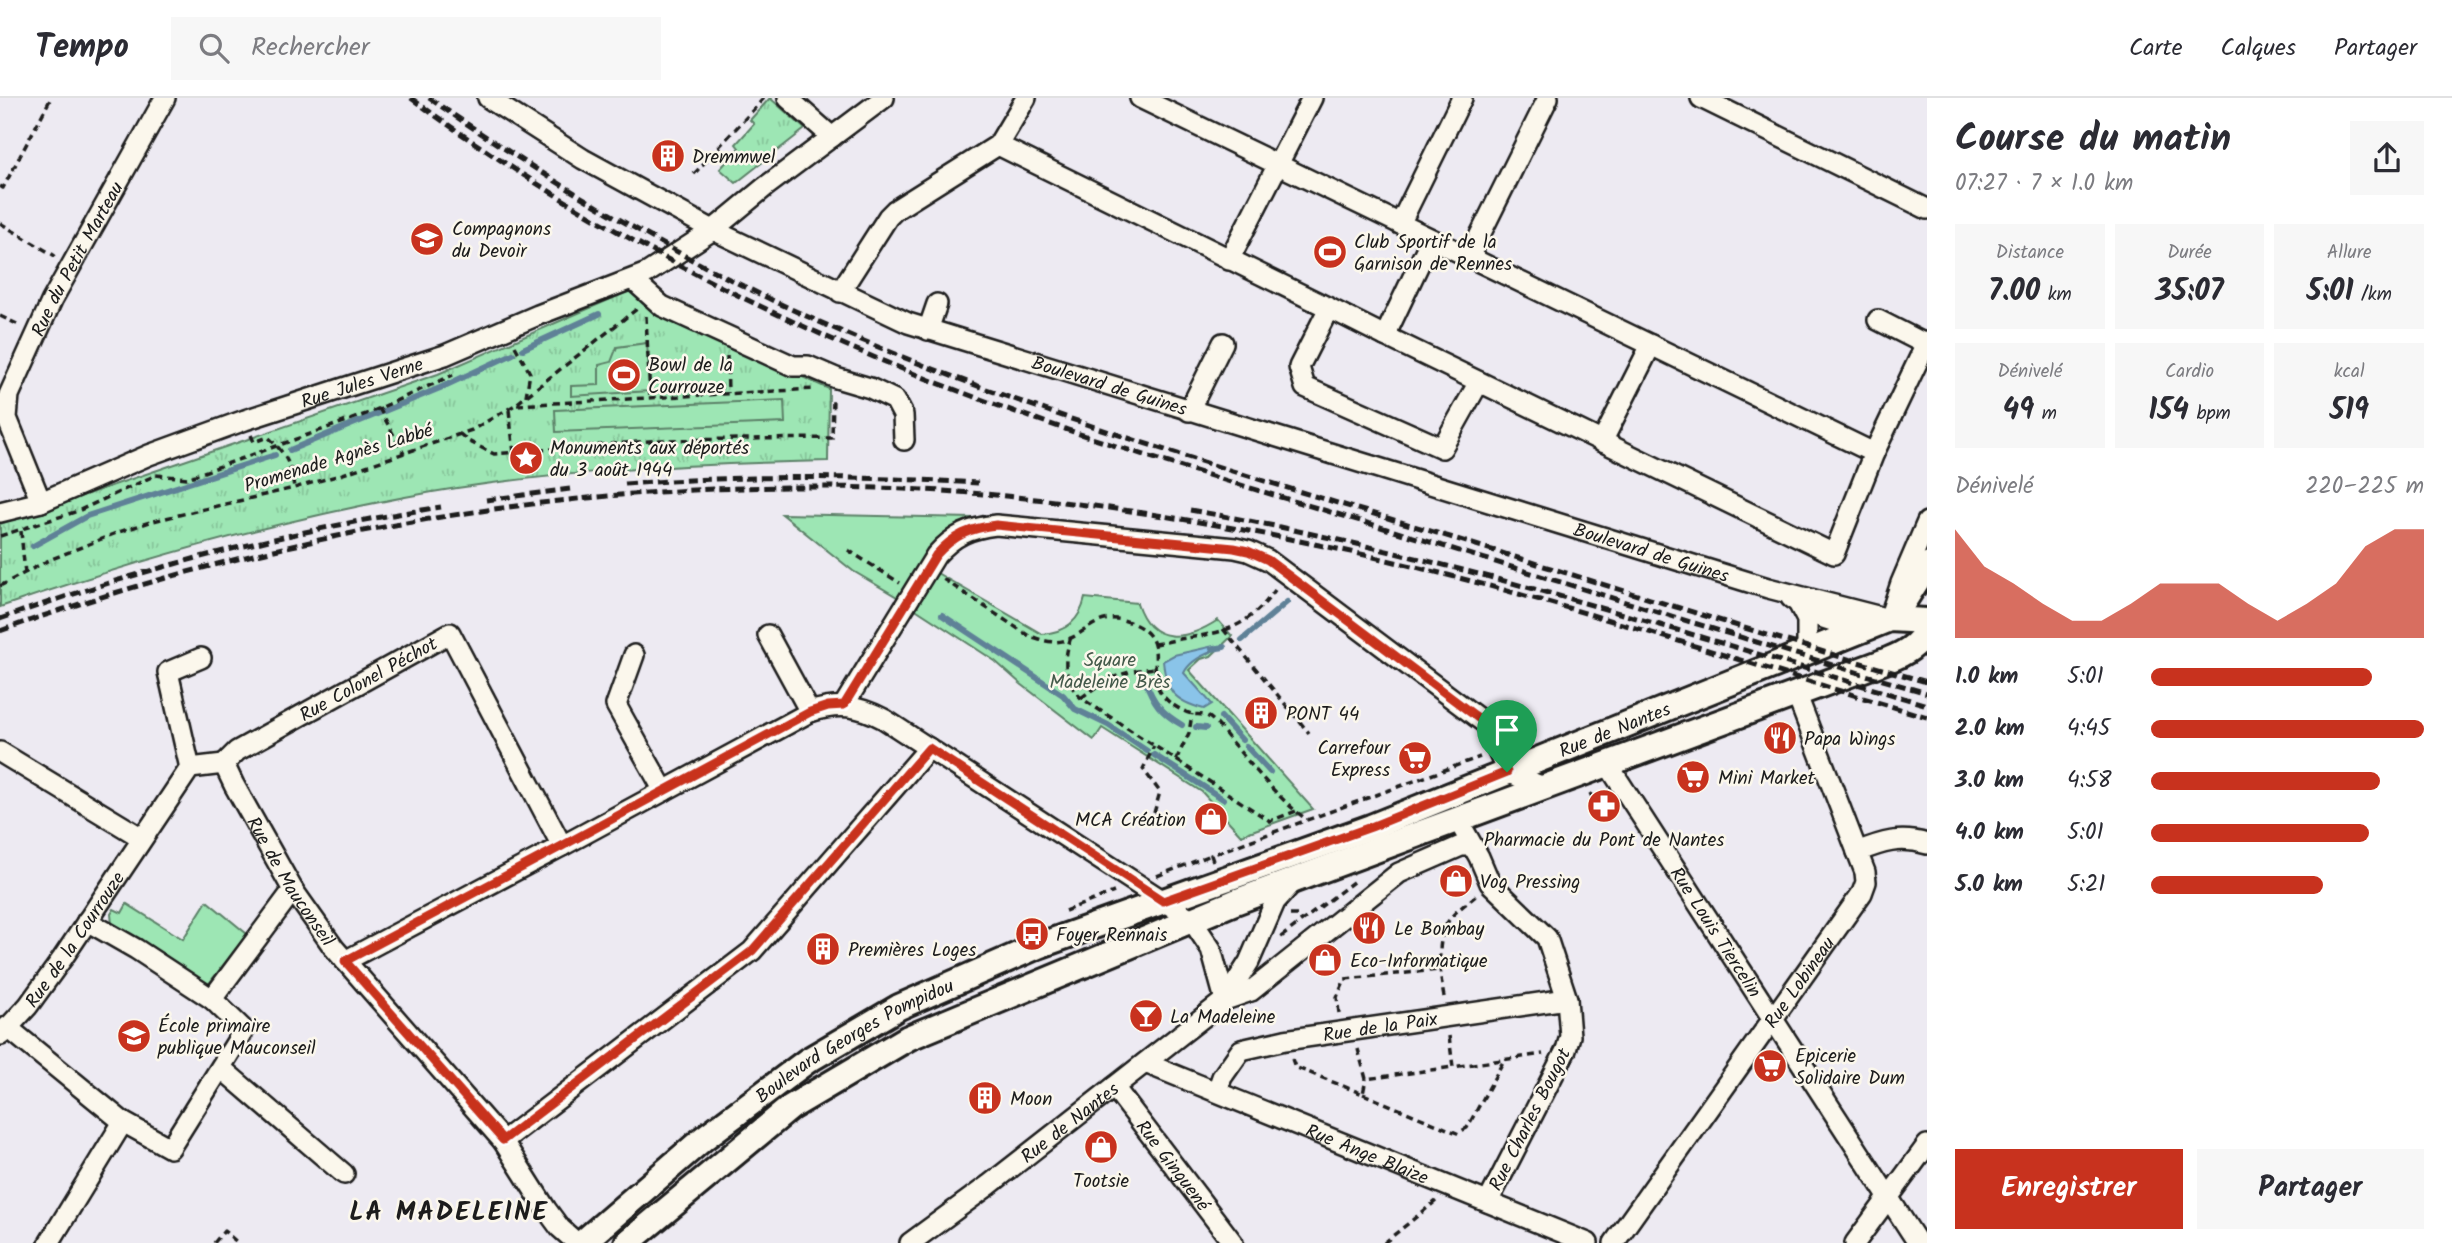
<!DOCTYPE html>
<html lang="fr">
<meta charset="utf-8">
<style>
:root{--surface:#fff;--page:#f7f7f7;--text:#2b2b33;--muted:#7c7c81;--line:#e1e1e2;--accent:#c8321e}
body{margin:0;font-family:Kalam,sans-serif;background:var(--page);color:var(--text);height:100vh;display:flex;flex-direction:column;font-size:26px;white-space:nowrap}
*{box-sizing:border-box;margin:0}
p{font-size:23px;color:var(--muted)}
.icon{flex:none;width:38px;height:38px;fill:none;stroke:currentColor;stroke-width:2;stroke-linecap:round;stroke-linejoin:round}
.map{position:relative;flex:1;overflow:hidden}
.drawer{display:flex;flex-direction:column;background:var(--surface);width:525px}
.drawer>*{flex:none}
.pin{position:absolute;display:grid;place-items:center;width:60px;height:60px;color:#fff;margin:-72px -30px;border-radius:50% 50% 50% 0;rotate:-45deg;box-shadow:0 0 7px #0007}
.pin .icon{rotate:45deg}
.round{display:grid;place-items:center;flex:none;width:74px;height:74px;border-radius:0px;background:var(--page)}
.head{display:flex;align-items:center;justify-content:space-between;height:119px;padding:0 28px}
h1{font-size:38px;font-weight:600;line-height:52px}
.stats{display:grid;grid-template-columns:repeat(3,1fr);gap:10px;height:119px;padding:7px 28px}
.stats div{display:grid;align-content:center;border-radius:0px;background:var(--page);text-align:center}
.stats b{font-size:30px;font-weight:600}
.stats small{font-size:19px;font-weight:400}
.stats p{font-size:19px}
.chart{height:196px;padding:14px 28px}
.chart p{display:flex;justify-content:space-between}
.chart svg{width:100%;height:126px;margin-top:7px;fill:var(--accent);opacity:.7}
.action{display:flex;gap:14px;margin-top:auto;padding:14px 28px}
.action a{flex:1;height:80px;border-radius:0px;background:var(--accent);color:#fff;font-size:28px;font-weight:600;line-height:80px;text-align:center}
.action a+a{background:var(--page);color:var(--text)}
ul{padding:0 28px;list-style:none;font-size:23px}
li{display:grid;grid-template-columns:112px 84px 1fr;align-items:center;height:52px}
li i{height:18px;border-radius:9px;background:var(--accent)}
header{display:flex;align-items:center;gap:42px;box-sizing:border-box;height:98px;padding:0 35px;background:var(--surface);border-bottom:2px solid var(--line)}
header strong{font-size:33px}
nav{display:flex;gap:38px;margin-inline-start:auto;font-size:24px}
.search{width:490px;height:63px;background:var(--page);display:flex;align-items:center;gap:18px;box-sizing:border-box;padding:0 24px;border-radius:0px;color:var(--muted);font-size:26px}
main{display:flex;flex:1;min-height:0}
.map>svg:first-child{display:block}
.grass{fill:url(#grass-tufts);stroke:#5c8168;stroke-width:2}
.garden{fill:#9de6b4;stroke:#5c8168;stroke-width:2}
.water{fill:#8ac4e9;stroke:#5e8197;stroke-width:2}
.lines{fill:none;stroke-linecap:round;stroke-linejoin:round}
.stream{stroke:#5e8197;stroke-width:6}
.minor-casing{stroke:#1c1c1c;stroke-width:24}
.major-casing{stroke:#1c1c1c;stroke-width:30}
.path{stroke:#1c1c1c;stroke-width:3.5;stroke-dasharray:7 5;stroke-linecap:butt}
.minor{stroke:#fbf7ec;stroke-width:19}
.major{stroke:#fbf7ec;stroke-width:24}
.rail{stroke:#1c1c1c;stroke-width:5;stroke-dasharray:10 5;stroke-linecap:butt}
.route-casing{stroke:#fff;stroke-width:14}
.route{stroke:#c8321e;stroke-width:9}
.labels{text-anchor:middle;stroke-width:5;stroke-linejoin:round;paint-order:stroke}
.poi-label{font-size:19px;fill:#1c1c1c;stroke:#fbf7ec;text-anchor:start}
.street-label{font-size:19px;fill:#1c1c1c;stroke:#fbf7ec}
.park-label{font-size:19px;fill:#43594a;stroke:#fbf7ec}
.district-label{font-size:26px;font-weight:bold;letter-spacing:2px;fill:#1c1c1c;stroke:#fbf7ec}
</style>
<header>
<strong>Tempo</strong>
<div class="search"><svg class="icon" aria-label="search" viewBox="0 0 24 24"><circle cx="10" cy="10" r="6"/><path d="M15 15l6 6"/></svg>Rechercher</div>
<nav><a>Carte</a><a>Calques</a><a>Partager</a></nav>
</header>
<main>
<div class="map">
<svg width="1927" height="1145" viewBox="0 0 1927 1145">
<defs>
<pattern id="grass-tufts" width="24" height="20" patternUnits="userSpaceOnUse" patternTransform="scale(1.75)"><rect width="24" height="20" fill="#9de6b4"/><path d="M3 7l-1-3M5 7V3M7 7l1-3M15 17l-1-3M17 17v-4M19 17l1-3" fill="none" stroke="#87c59a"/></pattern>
</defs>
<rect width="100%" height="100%" fill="#edeaf2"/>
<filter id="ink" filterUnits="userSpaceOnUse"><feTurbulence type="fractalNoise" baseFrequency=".0143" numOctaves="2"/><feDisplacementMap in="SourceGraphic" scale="14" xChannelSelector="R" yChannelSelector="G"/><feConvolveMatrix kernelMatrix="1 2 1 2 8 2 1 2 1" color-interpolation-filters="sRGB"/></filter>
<g filter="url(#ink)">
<g class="grass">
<path d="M770 0 805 31 736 85 720 71 739 50 736 46 754 26 750 22Z"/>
<path d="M636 190 666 217 829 291 828 363C687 366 544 373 405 399 268 425 132 464 0 509V426L438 276Z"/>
</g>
<g class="garden">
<path d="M647 245 650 293 571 298V288L599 287V267L611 264 617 249Z"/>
<path d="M784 302 785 325 556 334 555 312Z"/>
<path d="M782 416 974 420C933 436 919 463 899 500L853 473Z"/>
<path d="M937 475 1042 536C1066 534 1080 523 1085 500L1137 505C1151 548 1186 543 1218 522L1232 538 1211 558 1201 561 1189 572 1313 711 1241 737 1202 694 1102 630 1094 642 1021 586 995 563 914 510Z"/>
<path d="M207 803 247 836 207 888 112 826 111 816 114 811 122 815 127 806 183 841Z"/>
</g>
<path class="water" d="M1214 548 1211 554C1201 558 1189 564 1184 575L1212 606 1204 611C1174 603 1166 593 1163 563L1174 557Z"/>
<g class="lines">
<g class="stream">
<path d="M523 251 599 216"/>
<path d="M290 352 440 290 513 256"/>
<path d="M33 448 87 418 275 357"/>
<path d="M942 517 1063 597 1075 611 1108 627 1147 653"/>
<path d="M1242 542 1287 504"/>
<path d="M1212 551 1224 549"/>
<path d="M1145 582C1153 604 1161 615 1182 627"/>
<path d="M1221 619 1242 642"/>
<path d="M1196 629 1206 630"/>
<path d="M1246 648 1270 674"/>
<path d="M1154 657 1223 701"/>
</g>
<g class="minor-casing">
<g id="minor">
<path id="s1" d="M488 0 583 61 713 132 908 225 1768 490 1889 521 1901 485 1927 424"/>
<path d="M788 0 832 39"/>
<path d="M1140 0 1469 159"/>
<path d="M1548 0 1469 159 1874 355 1927 244"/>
<path d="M1701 0 1927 111"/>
<path d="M998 47 1026 0"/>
<path d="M1400 126 1462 0"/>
<path d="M1431 141 1385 238 1834 456 1874 355"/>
<path d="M1229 162 1312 0"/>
<path d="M633 182 662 208 793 268H808L836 280 870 290 895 302 903 317 904 342"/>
<path d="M840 194 888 119 895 112 998 47 1329 210"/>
<path d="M1878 222 1927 247"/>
<path d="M928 232 937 206"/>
<path d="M1385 238 1329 210 1299 269 1305 289 1442 350 1479 284"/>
<path d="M1189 313 1223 245"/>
<path d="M1602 344 1651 247"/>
<path id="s2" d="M41 404 7 320 9 297 52 202 165 0"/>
<path id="s3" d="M0 414 41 404 149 357 245 322 445 257 538 217 647 175 713 132 765 89 884 0"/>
<path d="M1791 500 1820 519 1860 532"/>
<path d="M1797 503 1807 522V554"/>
<path d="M768 537 810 614"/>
<path d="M634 557 616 607 664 693"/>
<path d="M844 607 936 457C954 437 970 430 996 427L1235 450 1248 453 1268 462 1486 626 1507 674 1546 690"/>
<path d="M0 654 142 740"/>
<path id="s4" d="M1607 665 1918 1145"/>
<path id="s5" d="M224 666 234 687 293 792 334 850 503 1043 546 1111 560 1130 577 1145"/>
<path id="s6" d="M224 666 237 653 450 535 562 748"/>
<path d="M190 670 168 574 201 560"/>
<path d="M1458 722 1479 759 1490 785 1547 840 1567 901 1570 938 1566 952 1488 1104"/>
<path d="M1857 754C1882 744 1900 738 1927 746"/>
<path d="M87 823 136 851 212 901"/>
<path d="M345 863 562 748 810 614C838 605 858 607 884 621L1191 821 1211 851 1225 902"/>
<path d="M1225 902 1249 864 1275 804 1294 783"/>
<path d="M7 929 123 1024 170 1050 244 932 212 901 293 792"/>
<path id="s7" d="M1 937 28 908 62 861 190 670 224 666"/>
<path id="s8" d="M1145 965 1588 1145"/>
<path d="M221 970 344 1076"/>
<path id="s9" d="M1114 989 1233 1145"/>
<path id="s10" d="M1217 993 1222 979 1241 952 1285 942 1567 901"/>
<path d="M503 1043 752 853 929 650"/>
<path d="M49 1145 123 1024"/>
<path id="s11" d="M910 1145 989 1087 1225 902 1251 893 1399 775 1461 748H1472"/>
<path id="s12" d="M1614 1145 1862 795 1866 784 1865 774 1796 595"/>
<path d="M1855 1145 1927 1047"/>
</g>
</g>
<g class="major-casing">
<g id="major">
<path d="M1889 521 1902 506 1927 467"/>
<path id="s13" d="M582 1145 704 1040 807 963 899 909 1038 848 1371 729 1889 521 1927 523"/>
<path d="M627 1145 791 1009 908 940 1235 804 1888 562C1906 555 1917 548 1927 532"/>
</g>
</g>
<g class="path">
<path d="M694 76 764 0"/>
<path d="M0 88 3 90 51 0"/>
<path d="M0 125 55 158"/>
<path d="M0 218 19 227"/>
<path d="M646 218 650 300"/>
<path d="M515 248 530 275 526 298"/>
<path d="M727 258 728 295"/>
<path d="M517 307 814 291"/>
<path d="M379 310 404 356"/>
<path d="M509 312 514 355"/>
<path d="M460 336 468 343 494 356 662 342 832 340 833 300"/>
<path d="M251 337 254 344 268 339C286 356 291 366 294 390"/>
<path d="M21 433 25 476"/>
<path d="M0 438 78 413 156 377 187 380 369 315 453 277"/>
<path d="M848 452 900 485"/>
<path d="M943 481 1029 538C1037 540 1046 544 1055 544 1085 543 1095 508 1134 526 1173 544 1142 574 1164 599 1171 607 1182 613 1192 616 1196 617 1203 616 1207 618 1216 622 1229 642 1236 649 1258 675 1279 701 1307 722"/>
<path d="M0 488 47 463 116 435 153 423 294 390 340 377 472 332 515 307 638 210"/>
<path d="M1223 531 1309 635"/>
<path d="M1071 539C1063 562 1063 582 1081 600L1270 723 1296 713"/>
<path d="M1154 546C1165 545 1176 541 1187 540 1228 534 1250 527 1275 492"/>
<path d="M1081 600C1107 580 1123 573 1155 570"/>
<path d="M1176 662 1189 635 1192 616"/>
<path d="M1590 695 1592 699 1604 695"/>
<path d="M1154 715 1160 694 1143 671 1154 648"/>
<path d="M1213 763 1211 757 1480 659"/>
<path d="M1157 778 1211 757"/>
<path d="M1065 813 1114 794"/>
<path d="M1290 817H1297L1303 824"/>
<path d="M1281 839 1353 784"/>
<path d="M1444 899C1440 878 1435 841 1449 822 1456 812 1469 804 1478 796"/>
<path d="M1339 915 1337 899 1345 881 1438 872"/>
<path d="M1449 938 1453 969 1543 956"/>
<path d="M1358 951 1366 981 1453 969"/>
<path d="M1292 961 1295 969 1363 996 1366 981"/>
<path d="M1363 996 1457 1035 1467 1030 1504 962"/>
<path d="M214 1145 224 1133 238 1145"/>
<path d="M1384 1145 1436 1103"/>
</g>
<use href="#minor" class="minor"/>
<use href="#major" class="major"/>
<g class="rail">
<path d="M411 0C570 117 747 210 930 282 1086 343 1248 389 1407 437 1581 490 1753 544 1927 595"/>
<path d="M429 0C556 88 689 167 831 229 1019 311 1218 369 1414 428 1585 480 1755 535 1927 584"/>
<path d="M625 386C743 377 861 378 978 385"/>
<path d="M486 402 570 391"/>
<path d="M1190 412C1443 456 1682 534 1927 607"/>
<path d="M0 521C143 470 291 432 441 409"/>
<path d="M0 533C313 421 652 369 984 396 1113 407 1240 429 1365 457 1555 500 1740 564 1927 619"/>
</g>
</g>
</g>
<g class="lines" filter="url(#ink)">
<g class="route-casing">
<path id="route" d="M996 427 1234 450 1248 453 1268 462 1486 626 1507 674 1371 729 1163 803 929 650 752 853 503 1042 345 863 562 748 810 614 828 608 844 607 936 457C954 437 970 430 996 427Z"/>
</g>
<use href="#route" class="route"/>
</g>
<defs>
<g id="building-disc" transform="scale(1.75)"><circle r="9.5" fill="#c8321e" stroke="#fbf7ec"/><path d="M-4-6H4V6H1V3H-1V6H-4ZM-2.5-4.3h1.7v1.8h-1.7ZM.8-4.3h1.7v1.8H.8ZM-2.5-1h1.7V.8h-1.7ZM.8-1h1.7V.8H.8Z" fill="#fff"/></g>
<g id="school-disc" transform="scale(1.75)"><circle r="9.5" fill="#c8321e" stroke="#fbf7ec"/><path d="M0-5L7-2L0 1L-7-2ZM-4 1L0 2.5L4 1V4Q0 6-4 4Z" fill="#fff"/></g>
<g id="stadium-disc" transform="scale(1.75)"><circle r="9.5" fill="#c8321e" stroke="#fbf7ec"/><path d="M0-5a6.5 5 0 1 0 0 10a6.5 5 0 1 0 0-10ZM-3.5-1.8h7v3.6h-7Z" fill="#fff"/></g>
<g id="sight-disc" transform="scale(1.75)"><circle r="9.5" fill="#c8321e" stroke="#fbf7ec"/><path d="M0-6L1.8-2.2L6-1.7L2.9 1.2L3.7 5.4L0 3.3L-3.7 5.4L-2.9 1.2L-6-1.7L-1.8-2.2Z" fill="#fff"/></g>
<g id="restaurant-disc" transform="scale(1.75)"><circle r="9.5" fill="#c8321e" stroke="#fbf7ec"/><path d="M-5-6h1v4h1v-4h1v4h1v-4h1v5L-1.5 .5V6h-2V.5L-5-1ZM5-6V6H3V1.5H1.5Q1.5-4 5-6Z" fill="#fff"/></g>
<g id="supermarket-disc" transform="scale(1.75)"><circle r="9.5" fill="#c8321e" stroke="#fbf7ec"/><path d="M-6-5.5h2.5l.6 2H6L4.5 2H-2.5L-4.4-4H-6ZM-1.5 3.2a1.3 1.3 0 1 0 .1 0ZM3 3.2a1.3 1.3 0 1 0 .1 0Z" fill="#fff"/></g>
<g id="pharmacy-disc" transform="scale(1.75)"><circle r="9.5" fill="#c8321e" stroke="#fbf7ec"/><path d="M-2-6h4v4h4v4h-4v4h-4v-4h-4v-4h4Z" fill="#fff"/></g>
<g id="shop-disc" transform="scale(1.75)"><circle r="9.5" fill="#c8321e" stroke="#fbf7ec"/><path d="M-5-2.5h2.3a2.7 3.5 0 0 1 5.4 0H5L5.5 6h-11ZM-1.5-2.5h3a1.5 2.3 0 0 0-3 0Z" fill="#fff"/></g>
<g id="bus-disc" transform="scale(1.75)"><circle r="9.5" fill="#c8321e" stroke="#fbf7ec"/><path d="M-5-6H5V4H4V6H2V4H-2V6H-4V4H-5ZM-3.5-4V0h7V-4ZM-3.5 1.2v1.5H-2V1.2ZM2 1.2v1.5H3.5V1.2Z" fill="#fff"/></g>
<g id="bar-disc" transform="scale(1.75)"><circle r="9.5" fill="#c8321e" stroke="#fbf7ec"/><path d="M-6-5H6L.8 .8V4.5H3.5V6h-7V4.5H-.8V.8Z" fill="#fff"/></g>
</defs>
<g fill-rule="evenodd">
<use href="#building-disc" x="668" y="58"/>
<use href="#school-disc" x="427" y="141"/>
<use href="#stadium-disc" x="1330" y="154"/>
<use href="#stadium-disc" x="624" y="277"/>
<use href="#sight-disc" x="526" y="360"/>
<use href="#building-disc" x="1261" y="615"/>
<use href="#restaurant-disc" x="1780" y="640"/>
<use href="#supermarket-disc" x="1415" y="660"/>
<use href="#supermarket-disc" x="1693" y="679"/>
<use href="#pharmacy-disc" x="1604" y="708"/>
<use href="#shop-disc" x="1211" y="721"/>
<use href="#shop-disc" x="1456" y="783"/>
<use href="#restaurant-disc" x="1369" y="830"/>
<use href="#bus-disc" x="1032" y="836"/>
<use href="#building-disc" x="823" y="851"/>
<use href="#shop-disc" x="1325" y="862"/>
<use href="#bar-disc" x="1146" y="918"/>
<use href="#school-disc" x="134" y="938"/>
<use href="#supermarket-disc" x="1770" y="968"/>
<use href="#building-disc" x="985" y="1000"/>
<use href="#shop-disc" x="1101" y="1049"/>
</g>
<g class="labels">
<g class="poi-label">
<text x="692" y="65">Dremmwel</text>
<text x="452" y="137">Compagnons<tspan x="452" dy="22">du Devoir</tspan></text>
<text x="1354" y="150">Club Sportif de la<tspan x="1354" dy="22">Garnison de Rennes</tspan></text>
<text x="648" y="273">Bowl de la<tspan x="648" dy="22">Courrouze</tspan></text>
<text x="550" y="356">Monuments aux déportés<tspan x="550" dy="22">du 3 août 1944</tspan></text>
<text x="1286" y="622">PONT 44</text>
<text x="1804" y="647">Papa Wings</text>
<text x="1390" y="656" text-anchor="end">Carrefour<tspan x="1390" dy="22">Express</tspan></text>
<text x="1718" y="686">Mini Market</text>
<text x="1186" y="728" text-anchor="end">MCA Création</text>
<text x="1604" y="748" text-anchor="middle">Pharmacie du Pont de Nantes</text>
<text x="1480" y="790">Vog Pressing</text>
<text x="1394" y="837">Le Bombay</text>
<text x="1056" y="843">Foyer Rennais</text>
<text x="848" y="858">Premières Loges</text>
<text x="1350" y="869">Eco-Informatique</text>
<text x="1170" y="925">La Madeleine</text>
<text x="158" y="934">École primaire<tspan x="158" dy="22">publique Mauconseil</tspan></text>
<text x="1795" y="964">Epicerie<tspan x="1795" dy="22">Solidaire Dum</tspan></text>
<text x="1010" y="1007">Moon</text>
<text x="1101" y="1089" text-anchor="middle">Tootsie</text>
</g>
<g class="street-label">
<text dy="7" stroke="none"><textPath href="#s2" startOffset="266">Rue du Petit Marteau</textPath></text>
<text dy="7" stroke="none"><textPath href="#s3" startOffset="385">Rue Jules Verne</textPath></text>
<text dy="7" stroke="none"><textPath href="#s1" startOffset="688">Boulevard de Guines</textPath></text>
<text transform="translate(338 359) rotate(-17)" y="7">Promenade Agnès Labbé</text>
<text dy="7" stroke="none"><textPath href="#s1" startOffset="1255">Boulevard de Guines</textPath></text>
<text dy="7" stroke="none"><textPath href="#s6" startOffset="168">Rue Colonel Péchot</textPath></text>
<text dy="7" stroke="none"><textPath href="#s13" startOffset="1164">Rue de Nantes</textPath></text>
<text dy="7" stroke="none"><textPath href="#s5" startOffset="135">Rue de Mauconseil</textPath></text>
<text dy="7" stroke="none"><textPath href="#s4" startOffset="201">Rue Louis Tiercelin</textPath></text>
<text dy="7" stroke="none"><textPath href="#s7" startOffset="121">Rue de la Courrouze</textPath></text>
<text dy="7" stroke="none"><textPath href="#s12" startOffset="320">Rue Lobineau</textPath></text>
<text dy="7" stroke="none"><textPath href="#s10" startOffset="189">Rue de la Paix</textPath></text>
<text dy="7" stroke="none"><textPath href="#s13" startOffset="341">Boulevard Georges Pompidou</textPath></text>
<text transform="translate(1529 1021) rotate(-63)" y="7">Rue Charles Bougot</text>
<text dy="7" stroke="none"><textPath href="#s11" startOffset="200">Rue de Nantes</textPath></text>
<text dy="7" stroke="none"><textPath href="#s8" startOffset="240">Rue Ange Blaize</textPath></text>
<text dy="7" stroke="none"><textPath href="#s9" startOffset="98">Rue Ginguené</textPath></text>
</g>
<g class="park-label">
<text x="1110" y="568">Square<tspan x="1110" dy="22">Madeleine Brès</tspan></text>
</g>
<g class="district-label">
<text x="449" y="1122">LA MADELEINE</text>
</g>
</g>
</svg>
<div class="pin" style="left:1507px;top:674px;background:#1e9e55"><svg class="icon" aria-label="arrive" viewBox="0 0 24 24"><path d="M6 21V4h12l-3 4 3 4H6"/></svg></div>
</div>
<section class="drawer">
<div class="head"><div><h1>Course du matin</h1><p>07:27 · 7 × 1.0 km</p></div><a class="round"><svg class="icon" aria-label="share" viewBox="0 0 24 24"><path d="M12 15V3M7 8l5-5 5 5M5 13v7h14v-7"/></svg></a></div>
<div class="stats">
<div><p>Distance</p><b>7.00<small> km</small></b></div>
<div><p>Durée</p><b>35:07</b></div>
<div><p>Allure</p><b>5:01<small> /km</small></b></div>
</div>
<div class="stats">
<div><p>Dénivelé</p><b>49<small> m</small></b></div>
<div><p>Cardio</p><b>154<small> bpm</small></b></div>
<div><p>kcal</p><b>519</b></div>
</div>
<div class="chart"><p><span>Dénivelé</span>220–225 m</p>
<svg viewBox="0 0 160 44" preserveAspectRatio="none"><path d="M0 44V6L10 19L20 25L30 32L40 38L50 38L60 32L70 25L80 25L90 25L100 32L110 38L120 32L130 25L140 12L150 6L160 6V44z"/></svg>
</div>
<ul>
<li><b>1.0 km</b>5:01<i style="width:81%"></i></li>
<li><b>2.0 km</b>4:45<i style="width:100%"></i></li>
<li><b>3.0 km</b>4:58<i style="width:84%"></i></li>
<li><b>4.0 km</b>5:01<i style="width:80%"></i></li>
<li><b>5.0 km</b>5:21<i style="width:63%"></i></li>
</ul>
<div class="action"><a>Enregistrer</a><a>Partager</a></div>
</section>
</main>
